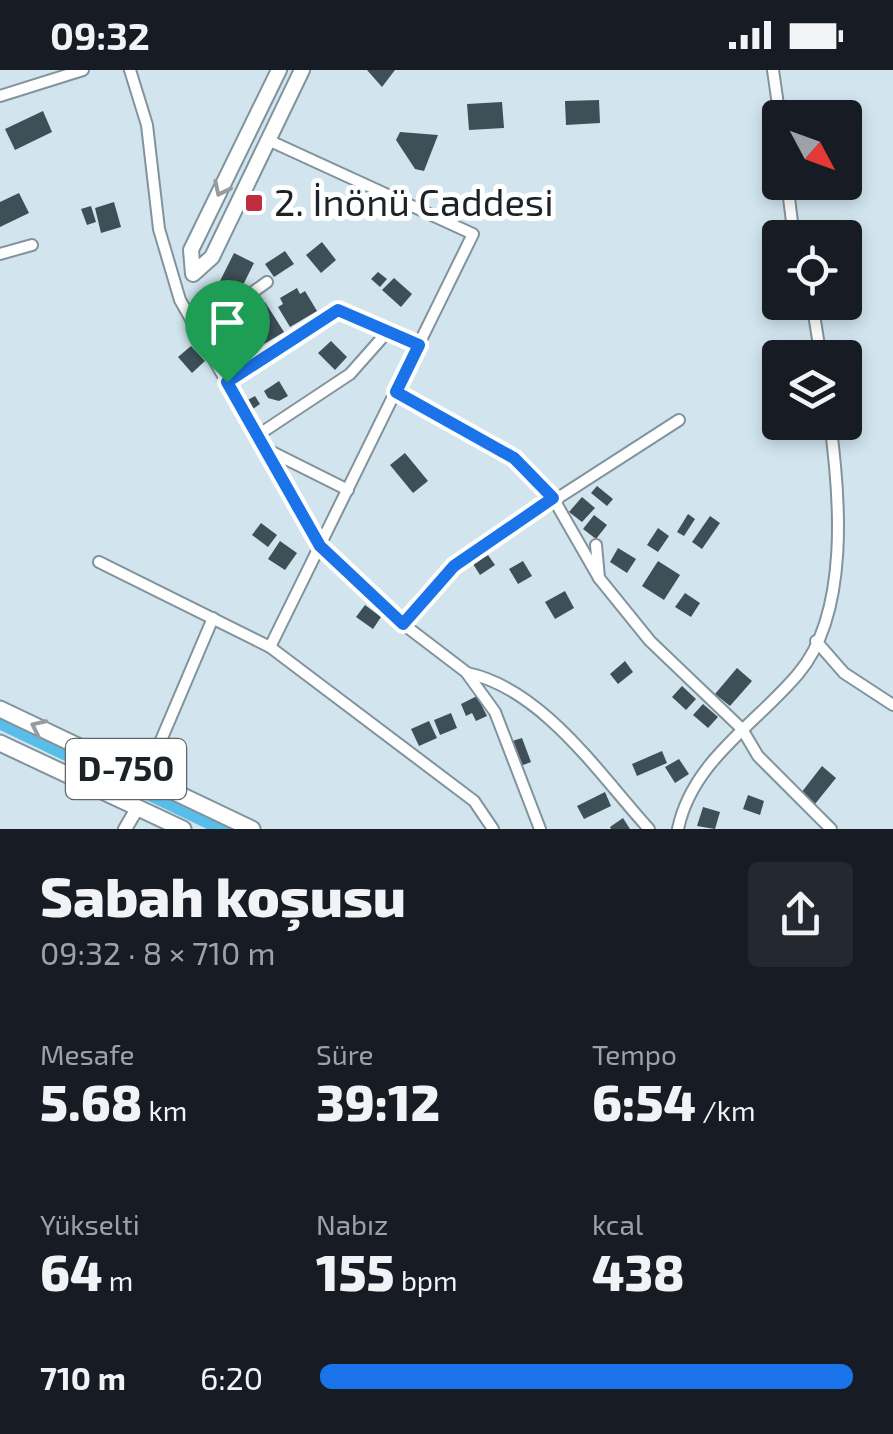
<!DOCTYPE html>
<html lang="tr">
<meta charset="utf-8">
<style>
:root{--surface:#171b24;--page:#242831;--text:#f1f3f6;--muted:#9ea1a6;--accent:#1a73e8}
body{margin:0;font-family:"Exo 2",sans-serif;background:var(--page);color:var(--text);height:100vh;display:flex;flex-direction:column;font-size:38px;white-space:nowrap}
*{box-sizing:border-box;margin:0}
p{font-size:32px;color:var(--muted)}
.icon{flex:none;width:55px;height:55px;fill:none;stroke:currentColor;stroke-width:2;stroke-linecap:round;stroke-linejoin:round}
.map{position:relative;height:759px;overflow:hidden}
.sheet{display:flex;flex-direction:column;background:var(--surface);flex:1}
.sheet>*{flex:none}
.needle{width:65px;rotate:131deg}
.controls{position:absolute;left:762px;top:30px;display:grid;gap:20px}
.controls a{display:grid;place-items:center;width:100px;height:100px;border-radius:10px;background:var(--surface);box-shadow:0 5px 15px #0003;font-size:50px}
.pin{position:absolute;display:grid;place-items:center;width:85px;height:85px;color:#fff;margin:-102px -42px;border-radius:50% 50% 50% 0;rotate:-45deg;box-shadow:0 0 10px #0007}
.pin .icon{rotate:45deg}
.round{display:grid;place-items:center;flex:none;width:105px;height:105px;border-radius:10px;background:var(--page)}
.summary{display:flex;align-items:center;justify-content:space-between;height:170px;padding:0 40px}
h1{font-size:55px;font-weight:800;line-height:75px}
.metrics{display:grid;grid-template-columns:repeat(3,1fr);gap:15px;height:170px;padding:10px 40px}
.metrics div{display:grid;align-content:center}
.metrics b{font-size:50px;font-weight:800}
.metrics small{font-size:28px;font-weight:400}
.metrics p{font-size:28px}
ul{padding:0 40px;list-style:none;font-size:32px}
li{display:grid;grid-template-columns:160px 120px 1fr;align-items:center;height:75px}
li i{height:25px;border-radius:12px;background:var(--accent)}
.status{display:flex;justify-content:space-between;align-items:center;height:70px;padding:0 50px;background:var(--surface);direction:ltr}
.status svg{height:28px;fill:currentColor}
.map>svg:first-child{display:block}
.forest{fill:#59bde9}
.building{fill:#3f4f57}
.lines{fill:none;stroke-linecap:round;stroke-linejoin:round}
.minor-casing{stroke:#81939c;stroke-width:14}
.tertiary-casing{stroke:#81939c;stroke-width:16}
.secondary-casing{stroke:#81939c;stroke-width:18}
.trunk-casing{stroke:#81939c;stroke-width:19}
.minor{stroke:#fff;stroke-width:10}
.tertiary{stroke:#fff;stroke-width:12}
.secondary{stroke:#fff;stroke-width:14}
.trunk{stroke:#fff;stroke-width:15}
.oneway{stroke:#999c9e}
.route-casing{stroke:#fff;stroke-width:20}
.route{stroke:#1a73e8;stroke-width:12}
.poi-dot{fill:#be2e3f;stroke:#fff;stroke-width:4}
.labels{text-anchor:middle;stroke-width:10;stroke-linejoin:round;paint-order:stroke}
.shield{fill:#fff;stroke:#606568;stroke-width:2.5}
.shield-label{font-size:35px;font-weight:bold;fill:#1c2327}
.poi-label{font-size:38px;fill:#1c2327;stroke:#fff;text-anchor:start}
</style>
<div class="status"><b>09:32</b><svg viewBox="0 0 49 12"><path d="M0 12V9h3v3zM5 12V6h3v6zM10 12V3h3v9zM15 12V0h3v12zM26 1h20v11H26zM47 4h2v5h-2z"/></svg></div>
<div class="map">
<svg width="893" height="759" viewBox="0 0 893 759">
<rect width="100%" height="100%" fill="#d2e5ef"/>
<path class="forest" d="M0 649 234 759H207L0 660Z"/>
<g class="building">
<path d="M367 0H395L382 17Z"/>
<path d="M599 30 600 53 566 55 565 31Z"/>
<path d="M502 32 504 58 469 60 467 34Z"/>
<path d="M43 41 52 62 15 80 5 59Z"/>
<path d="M400 62 438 65 424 101 415 99 396 70Z"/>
<path d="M19 123 29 143 0 157V132Z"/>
<path d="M114 132 121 157 101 163 95 138Z"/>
<path d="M91 136 96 152 87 155 81 139Z"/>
<path d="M322 172 336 190 321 203 306 185Z"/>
<path d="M285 181 294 194 274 207 265 194Z"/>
<path d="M234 183 254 193 233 235 213 225Z"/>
<path d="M378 202 387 209 380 217 371 209Z"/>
<path d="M394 208 412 224 401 237 382 220Z"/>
<path d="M297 218 300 224 305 221 317 241 290 257 278 237 283 234 280 228Z"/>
<path d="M265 232 284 262 264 274 245 245Z"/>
<path d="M231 243 237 253 233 256 250 275 227 290 207 258Z"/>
<path d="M331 271 347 287 335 300 318 283Z"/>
<path d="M191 276 205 291 192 303 178 287Z"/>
<path d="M279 311 288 326 279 331 268 328 264 321Z"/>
<path d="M255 326 260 334 250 341 244 332Z"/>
<path d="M405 383 428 411 413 423 390 395Z"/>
<path d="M597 416 613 429 607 436 591 423Z"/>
<path d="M582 427 595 438 582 452 569 442Z"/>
<path d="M688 444 695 449 684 466 677 462Z"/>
<path d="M594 445 607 455 596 469 583 459Z"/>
<path d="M710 446 720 453 702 479 692 472Z"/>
<path d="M261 453 277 465 268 477 252 465Z"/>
<path d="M658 458 669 466 658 482 647 475Z"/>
<path d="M280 471 297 483 285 500 268 489Z"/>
<path d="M618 478 636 489 627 503 610 492Z"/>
<path d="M488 485 495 495 480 505 473 494Z"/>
<path d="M523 491 532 506 518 514 509 499Z"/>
<path d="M658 491 680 505 664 530 642 516Z"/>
<path d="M565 521 574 538 555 549 545 532Z"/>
<path d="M685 523 700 533 691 547 675 537Z"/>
<path d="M365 535 381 547 373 559 356 547Z"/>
<path d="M625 591 633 602 618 614 610 604Z"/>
<path d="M737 598 752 611 730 636 715 624Z"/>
<path d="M682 616 696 629 686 640 672 627Z"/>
<path d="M477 626 487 646 476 651 472 643 466 646 461 634Z"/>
<path d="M703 634 718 647 708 658 693 645Z"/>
<path d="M451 643 457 658 440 665 434 650Z"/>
<path d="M429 651 437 668 419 676 411 659Z"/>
<path d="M522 668 531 692 518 697 509 672Z"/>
<path d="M662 681 667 693 637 706 632 694Z"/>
<path d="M679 689 689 704 675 713 665 697Z"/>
<path d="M822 696 836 708 815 734 801 723Z"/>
<path d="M605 722 611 736 584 749 577 736Z"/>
<path d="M748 725 764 731 760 745 743 739Z"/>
<path d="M703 737 720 742 715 759 697 756Z"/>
<path d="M623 748 630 759H611L610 757Z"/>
</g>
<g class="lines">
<g class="minor-casing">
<g id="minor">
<path d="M130 0 147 55 159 159 180 230 320 476 403 554 466 602 495 642 540 759"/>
<path d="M773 0 780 49"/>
<path d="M0 26 83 0"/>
<path d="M787 112 794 168"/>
<path d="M0 184 32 175"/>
<path d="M812 232 821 288"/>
<path d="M199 261 267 212"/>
<path d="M227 312 338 240 419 275"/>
<path d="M396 323 525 396 553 428 599 508"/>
<path d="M258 365 350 304 389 260"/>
<path d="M266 379 348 420"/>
<path d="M596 475 599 508 650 571 742 659 758 686 831 759"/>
<path d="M99 492 270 577 473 164 268 70"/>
<path d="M403 554 454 495 679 350"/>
<path d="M816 571 844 603 893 635"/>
<path d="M270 577 474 731 493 759"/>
<path d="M467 603C543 619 599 704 649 759"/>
<path d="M104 684 138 687 156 682 213 548"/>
<path d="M678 759C692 691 756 654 798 604 850 543 840 426 830 352"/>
</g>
</g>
<g class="tertiary-casing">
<path id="tertiary" d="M125 759 138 737"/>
</g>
<g class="secondary-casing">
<path id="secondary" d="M279 0 191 180 193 204 212 187 302 0"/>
</g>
<g class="trunk-casing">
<g id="trunk">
<path d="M0 639 252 759"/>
<path d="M0 673 183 759"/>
</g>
</g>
<use href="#minor" class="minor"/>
<use href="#tertiary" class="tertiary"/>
<use href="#secondary" class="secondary"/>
<use href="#trunk" class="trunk"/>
</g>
<defs><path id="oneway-chevron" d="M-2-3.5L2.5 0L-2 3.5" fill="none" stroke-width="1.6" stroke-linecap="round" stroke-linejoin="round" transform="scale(2.5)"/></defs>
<g class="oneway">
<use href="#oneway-chevron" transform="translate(221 119) rotate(116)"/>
<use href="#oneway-chevron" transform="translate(38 657) rotate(-155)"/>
</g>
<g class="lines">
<g class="route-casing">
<path id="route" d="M338 240 419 275 396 322 514 388 553 428 454 496 403 554 320 476 227 312Z"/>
</g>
<use href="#route" class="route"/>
</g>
<rect class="poi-dot" x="244" y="123" width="20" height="20" rx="5"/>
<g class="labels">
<rect class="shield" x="66" y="669" width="120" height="60" rx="8"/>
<g class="shield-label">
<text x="126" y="711">D-750</text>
</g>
<g class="poi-label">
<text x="274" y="146">2. İnönü Caddesi</text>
</g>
</g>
</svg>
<div class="controls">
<a><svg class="needle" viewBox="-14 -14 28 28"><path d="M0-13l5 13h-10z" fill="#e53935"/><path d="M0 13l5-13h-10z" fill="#9ea1a6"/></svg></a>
<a><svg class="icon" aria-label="locate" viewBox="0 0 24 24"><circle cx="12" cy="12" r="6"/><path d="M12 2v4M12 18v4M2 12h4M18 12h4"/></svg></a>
<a><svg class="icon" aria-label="layers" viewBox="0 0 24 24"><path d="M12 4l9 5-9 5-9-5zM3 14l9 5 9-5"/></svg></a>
</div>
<div class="pin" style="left:227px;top:312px;background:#1e9e55"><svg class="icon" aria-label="arrive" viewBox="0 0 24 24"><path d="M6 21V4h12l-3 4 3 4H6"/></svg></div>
</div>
<section class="sheet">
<div class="summary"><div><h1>Sabah koşusu</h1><p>09:32 · 8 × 710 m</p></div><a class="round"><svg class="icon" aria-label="share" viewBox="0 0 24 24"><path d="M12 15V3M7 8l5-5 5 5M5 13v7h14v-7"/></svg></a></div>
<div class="metrics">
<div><p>Mesafe</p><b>5.68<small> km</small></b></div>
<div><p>Süre</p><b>39:12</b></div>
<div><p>Tempo</p><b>6:54<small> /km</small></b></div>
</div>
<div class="metrics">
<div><p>Yükselti</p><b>64<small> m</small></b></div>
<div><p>Nabız</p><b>155<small> bpm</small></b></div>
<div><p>kcal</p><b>438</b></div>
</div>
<ul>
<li><b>710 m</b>6:20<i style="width:100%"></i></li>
</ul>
</section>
